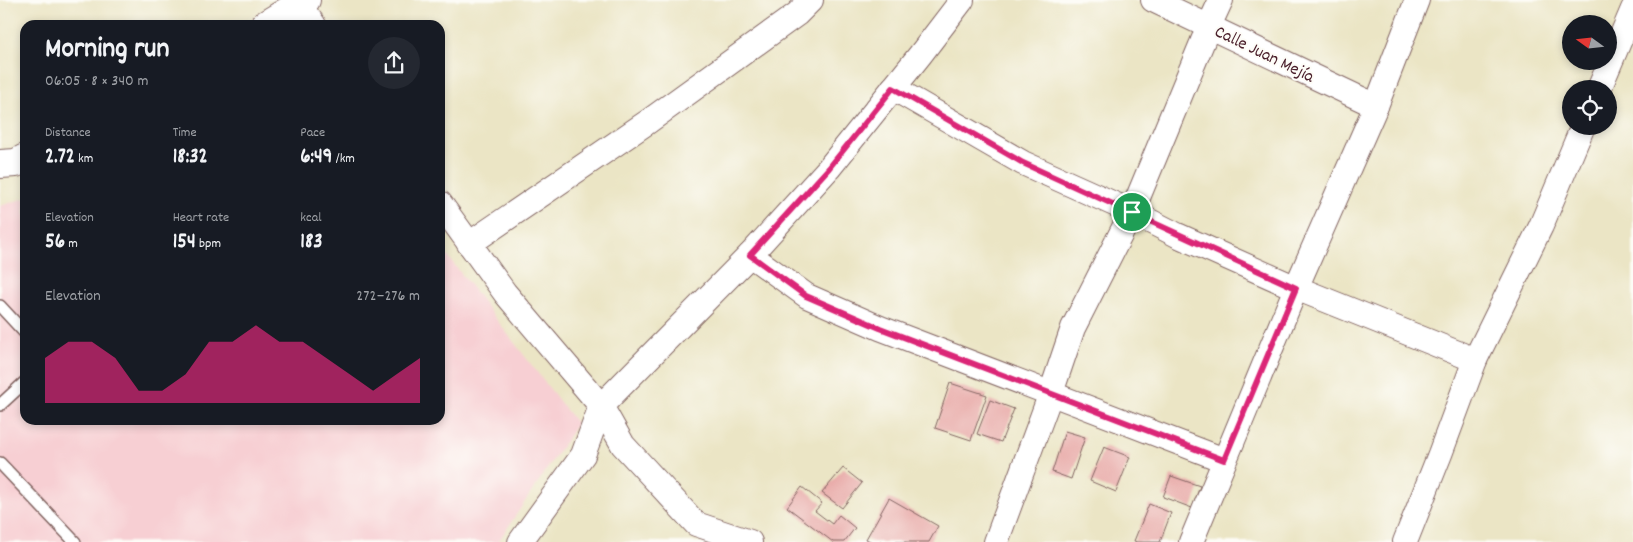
<!DOCTYPE html>
<meta charset="utf-8">
<style>
:root{--surface:#171b24;--page:#242831;--text:#f1f3f6;--muted:#9ea1a6;--accent:#db2777}
body{margin:0;font-family:Dekko,sans-serif;background:var(--page);color:var(--text);height:100vh;display:flex;flex-direction:column;font-size:19px;white-space:nowrap}
*{box-sizing:border-box;margin:0}
p{font-size:16px;color:var(--muted)}
.icon{flex:none;width:28px;height:28px;fill:none;stroke:currentColor;stroke-width:2;stroke-linecap:round;stroke-linejoin:round}
.map{position:relative;flex:1;overflow:hidden}
.details{position:absolute;left:20px;top:20px;width:425px;height:405px;display:flex;flex-direction:column;background:var(--surface);border-radius:15px;box-shadow:0 2px 8px #0003}
.details>*{flex:none}
.needle{width:32px;rotate:285deg}
.buttons{position:absolute;left:1562px;top:15px;display:grid;gap:10px}
.buttons a{display:grid;place-items:center;width:55px;height:55px;border-radius:50%;background:var(--surface);box-shadow:0 2px 8px #0003;font-size:25px}
.pin{position:absolute;display:grid;place-items:center;width:42px;height:42px;color:#fff;margin:-21px;border:2px solid #fff;border-radius:50%;box-shadow:0 1px 5px #0007}
.round{display:grid;place-items:center;flex:none;width:52px;height:52px;border-radius:26px;background:var(--page)}
.summary{display:flex;align-items:center;justify-content:space-between;height:85px;padding:0 25px}
h1{font-size:28px;font-weight:700;line-height:38px}
.metrics{display:grid;grid-template-columns:repeat(3,1fr);gap:8px;height:85px;padding:5px 25px}
.metrics div{display:grid;align-content:center}
.metrics b{font-size:21px;font-weight:700}
.metrics small{font-size:14px;font-weight:400}
.metrics p{font-size:14px}
.chart{height:140px;padding:10px 25px}
.chart p{display:flex;justify-content:space-between}
.chart svg{width:100%;height:90px;margin-top:5px;fill:var(--accent);opacity:.7}
.map>svg:first-child{display:block}
.built{fill:#f7cfd3}
.building{fill:#e9adab}
.lines{fill:none;stroke-linecap:round;stroke-linejoin:round}
.lane-casing{stroke:#826461;stroke-width:14}
.street-casing{stroke:#826461;stroke-width:26}
.secondary-casing{stroke:#826461;stroke-width:30}
.lane{stroke:#fff;stroke-width:11}
.street{stroke:#fff;stroke-width:24}
.secondary{stroke:#fff;stroke-width:28}
.route-casing{stroke:#fff;stroke-width:10}
.route{stroke:#db2777;stroke-width:6}
.labels{text-anchor:middle;stroke-width:4;stroke-linejoin:round;paint-order:stroke}
.street-label{font-size:18px;fill:#4a1f2b;stroke:#fdfcf7}
</style>
<div class="map">
<svg width="1633" height="542" viewBox="0 0 1633 542">
<rect width="100%" height="100%" fill="#fdfcf7"/>
<filter id="ink" filterUnits="userSpaceOnUse"><feTurbulence type="fractalNoise" baseFrequency=".02" numOctaves="2"/><feDisplacementMap in="SourceGraphic" scale="10" xChannelSelector="R" yChannelSelector="G"/><feConvolveMatrix kernelMatrix="1 2 1 2 8 2 1 2 1" color-interpolation-filters="sRGB"/></filter>
<filter id="wash" filterUnits="userSpaceOnUse"><feTurbulence type="fractalNoise" baseFrequency=".0096" numOctaves="4" result="noise"/><feDisplacementMap in="SourceGraphic" scale="20" xChannelSelector="R" yChannelSelector="G"/><feGaussianBlur stdDeviation="1.12" result="paint"/><feColorMatrix in="noise" values="0 0 0 0 0 0 0 0 0 0 0 0 0 0 0 0 0 1.4 0 .05"/><feComposite in="paint" operator="in"/></filter>
<g filter="url(#wash)">
<rect width="100%" height="100%" fill="#ebe5c5"/>
<path class="built" d="M25 198V420H440V246L577 424 498 542H0V206Z"/>
<g id="blocks">
<g class="building">
<path d="M950 383 987 395 971 440 935 428Z"/>
<path d="M990 400 1014 409 1001 442 977 434Z"/>
<path d="M1065 431 1085 437 1071 479 1052 472Z"/>
<path d="M1104 447 1130 457 1116 492 1090 481Z"/>
<path d="M843 468 862 483 842 508 822 493Z"/>
<path d="M1171 476 1200 486 1192 508 1163 497Z"/>
<path d="M802 487 822 503 815 511 832 524 839 515 855 528 844 542H833L787 507Z"/>
<path d="M889 498 938 526 929 542H872L866 539Z"/>
<path d="M1149 504 1171 513 1160 542H1137L1134 541Z"/>
</g>
</g>
</g>
<g filter="url(#ink)">
<use href="#blocks" fill-opacity="0" stroke="#826461" stroke-width="1"/>
<g class="lines">
<g class="lane-casing">
<g id="lane">
<path d="M0 306 25 333"/>
<path d="M0 405 25 382"/>
<path d="M0 463 75 542"/>
</g>
</g>
<g class="street-casing">
<g id="street">
<path d="M1153 0 1376 106"/>
<path d="M299 5 314 25"/>
<path d="M893 88 1023 163 1132 212 1177 235 1296 288 1475 360"/>
<path d="M1599 89 1633 9"/>
<path d="M440 203 505 293 601 406 623 445 696 524 750 542"/>
<path d="M469 244 649 121 797 14 811 0"/>
<path d="M750 255 807 296 880 328 1224 460"/>
<path d="M520 542 583 455 601 406 750 255 829 168 920 55 962 0"/>
<path d="M996 542 1051 393 1073 328 1132 212 1209 26 1221 0"/>
<path d="M1191 542 1296 288 1376 106 1417 0"/>
<path d="M1405 542 1440 454 1475 360 1541 226 1583 126"/>
</g>
</g>
<g class="secondary-casing">
<g id="secondary">
<path d="M265 25 306 0"/>
<path d="M0 164 16 163 25 158"/>
</g>
</g>
<use href="#lane" class="lane"/>
<use href="#street" class="street"/>
<use href="#secondary" class="secondary"/>
</g>
</g>
<g class="lines" filter="url(#ink)">
<g class="route-casing">
<path id="route" d="M893 88 1023 163 1296 288 1224 460 880 328 806 296 750 255 829 168Z"/>
</g>
<use href="#route" class="route"/>
</g>
<g class="labels">
<g class="street-label">
<text transform="translate(1265 53) rotate(26)" y="6">Calle Juan Mejía</text>
</g>
</g>
</svg>
<div class="buttons">
<a><svg class="needle" viewBox="-14 -14 28 28"><path d="M0-13l5 13h-10z" fill="#e53935"/><path d="M0 13l5-13h-10z" fill="#9ea1a6"/></svg></a>
<a><svg class="icon" aria-label="locate" viewBox="0 0 24 24"><circle cx="12" cy="12" r="6"/><path d="M12 2v4M12 18v4M2 12h4M18 12h4"/></svg></a>
</div>
<div class="pin" style="left:1132px;top:212px;background:#1e9e55"><svg class="icon" aria-label="arrive" viewBox="0 0 24 24"><path d="M6 21V4h12l-3 4 3 4H6"/></svg></div>
<section class="details">
<div class="summary"><div><h1>Morning run</h1><p>06:05 · 8 × 340 m</p></div><a class="round"><svg class="icon" aria-label="share" viewBox="0 0 24 24"><path d="M12 15V3M7 8l5-5 5 5M5 13v7h14v-7"/></svg></a></div>
<div class="metrics">
<div><p>Distance</p><b>2.72<small> km</small></b></div>
<div><p>Time</p><b>18:32</b></div>
<div><p>Pace</p><b>6:49<small> /km</small></b></div>
</div>
<div class="metrics">
<div><p>Elevation</p><b>56<small> m</small></b></div>
<div><p>Heart rate</p><b>154<small> bpm</small></b></div>
<div><p>kcal</p><b>183</b></div>
</div>
<div class="chart"><p><span>Elevation</span>272–276 m</p>
<svg viewBox="0 0 160 44" preserveAspectRatio="none"><path d="M0 44V22L10 14L20 14L30 22L40 38L50 38L60 30L70 14L80 14L90 6L100 14L110 14L120 22L130 30L140 38L150 30L160 22V44z"/></svg>
</div>
</section>
</div>
